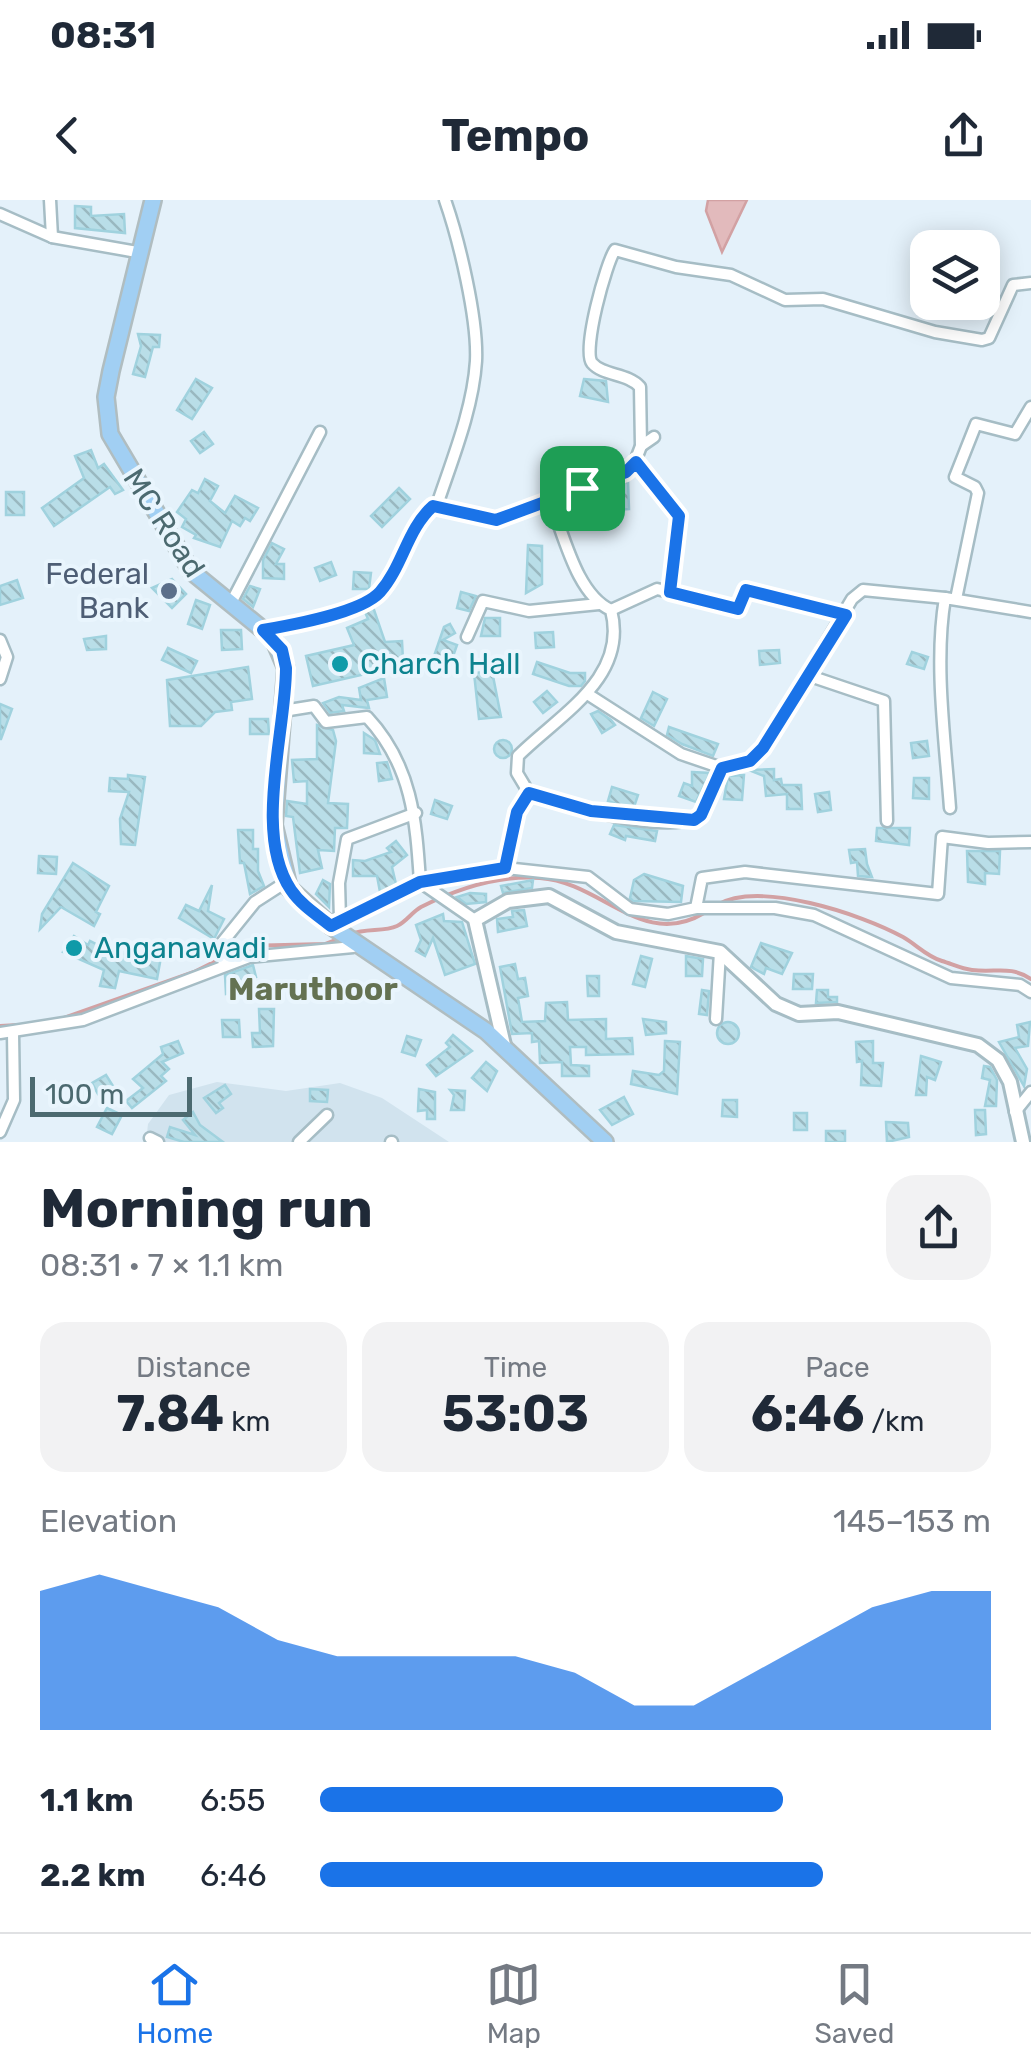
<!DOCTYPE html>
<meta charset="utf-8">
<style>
:root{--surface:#fff;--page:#f2f2f3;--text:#1f2937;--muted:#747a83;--line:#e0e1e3;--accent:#1a73e8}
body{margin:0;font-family:Rubik,sans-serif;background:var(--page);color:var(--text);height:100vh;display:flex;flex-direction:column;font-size:38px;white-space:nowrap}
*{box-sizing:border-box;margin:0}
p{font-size:32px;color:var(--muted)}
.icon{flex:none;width:55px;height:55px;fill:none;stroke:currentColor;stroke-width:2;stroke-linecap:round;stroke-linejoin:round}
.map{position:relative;height:942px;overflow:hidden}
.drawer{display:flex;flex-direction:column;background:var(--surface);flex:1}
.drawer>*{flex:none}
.tools{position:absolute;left:910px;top:30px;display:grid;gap:20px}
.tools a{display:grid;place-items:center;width:90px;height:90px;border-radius:20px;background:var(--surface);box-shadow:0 5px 25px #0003;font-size:50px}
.scale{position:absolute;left:30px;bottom:25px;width:162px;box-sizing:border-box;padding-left:10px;border:5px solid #4c6a70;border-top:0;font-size:28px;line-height:35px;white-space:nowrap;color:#4c6a70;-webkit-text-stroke:8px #e9f5fd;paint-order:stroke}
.pin{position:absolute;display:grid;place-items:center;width:85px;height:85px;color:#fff;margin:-42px;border-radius:20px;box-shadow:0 5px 15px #0006}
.round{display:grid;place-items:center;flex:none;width:105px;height:105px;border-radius:30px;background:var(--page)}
.overview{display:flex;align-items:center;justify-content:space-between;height:170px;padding:0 40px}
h1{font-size:55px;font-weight:700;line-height:75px}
.figures{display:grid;grid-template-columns:repeat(3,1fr);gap:15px;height:170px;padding:10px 40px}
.figures div{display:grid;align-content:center;border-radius:25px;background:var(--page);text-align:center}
.figures b{font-size:50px;font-weight:700}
.figures small{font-size:28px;font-weight:400}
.figures p{font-size:28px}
.chart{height:280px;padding:20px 40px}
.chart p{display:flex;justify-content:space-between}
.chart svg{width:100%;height:180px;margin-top:10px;fill:var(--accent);opacity:.7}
ul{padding:0 40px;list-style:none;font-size:32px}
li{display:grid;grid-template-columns:160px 120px 1fr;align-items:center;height:75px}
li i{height:25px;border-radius:12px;background:var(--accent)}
.status{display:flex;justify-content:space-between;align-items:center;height:70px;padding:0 50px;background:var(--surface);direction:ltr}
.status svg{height:28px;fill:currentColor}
header{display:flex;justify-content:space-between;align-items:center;height:130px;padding:0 40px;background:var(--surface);font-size:45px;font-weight:700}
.tabs{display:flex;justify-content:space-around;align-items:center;height:140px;border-top:2px solid var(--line);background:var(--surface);font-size:28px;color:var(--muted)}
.tabs a{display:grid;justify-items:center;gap:5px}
.tabs .active{color:var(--accent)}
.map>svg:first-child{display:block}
.residential{fill:#d1e3ee}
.water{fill:#e2babc;stroke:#d2a1a3;stroke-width:2.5}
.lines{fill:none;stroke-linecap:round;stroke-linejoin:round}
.stream{stroke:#d2a1a3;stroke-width:4}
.building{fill:url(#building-back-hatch);stroke:#a0d2de;stroke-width:2.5}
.minor-casing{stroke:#a6bdc5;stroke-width:15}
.tertiary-casing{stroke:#a6bdc5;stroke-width:18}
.primary-casing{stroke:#b0bdc0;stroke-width:20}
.minor{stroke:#fff;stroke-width:10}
.tertiary{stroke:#fff;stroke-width:12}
.primary{stroke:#a1cff3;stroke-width:15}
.route-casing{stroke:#fff;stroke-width:20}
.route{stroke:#1a73e8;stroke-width:12}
.service-dot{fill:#5c6f8a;stroke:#e9f5fd;stroke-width:4}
.culture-dot{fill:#0f9aa8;stroke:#e9f5fd;stroke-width:4}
.labels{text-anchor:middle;stroke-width:8;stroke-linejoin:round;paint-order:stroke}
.street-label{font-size:30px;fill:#4c6a70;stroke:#e9f5fd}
.service-label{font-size:30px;fill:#4e5e75;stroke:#e9f5fd;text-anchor:end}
.culture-label{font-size:30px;fill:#0d838f;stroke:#e9f5fd;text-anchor:start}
.neighbourhood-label{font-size:32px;font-weight:bold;fill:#647252;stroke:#e9f5fd}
</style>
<div class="status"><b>08:31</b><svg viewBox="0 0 49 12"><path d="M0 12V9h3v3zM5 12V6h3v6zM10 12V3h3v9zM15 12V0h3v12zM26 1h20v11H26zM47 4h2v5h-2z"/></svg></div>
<header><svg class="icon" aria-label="back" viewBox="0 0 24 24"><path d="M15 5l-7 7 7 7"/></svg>Tempo<svg class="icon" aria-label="share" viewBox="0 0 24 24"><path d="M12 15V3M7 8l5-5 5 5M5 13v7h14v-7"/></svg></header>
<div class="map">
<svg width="1031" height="942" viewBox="0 0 1031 942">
<defs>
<pattern id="building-back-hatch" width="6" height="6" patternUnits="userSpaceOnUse" patternTransform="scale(2.5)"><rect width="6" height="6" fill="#b9dee8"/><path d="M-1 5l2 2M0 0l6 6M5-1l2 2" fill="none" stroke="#99b8c0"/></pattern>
</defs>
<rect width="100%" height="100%" fill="#e4f1fa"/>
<path class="residential" d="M217 882 286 891 340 883 382 898 449 942H146L148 924 169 895Z"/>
<path class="water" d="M708 0H747L722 52 706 11Z"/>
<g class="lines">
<g class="stream">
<path d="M717 705C759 680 861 714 903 737 917 745 926 756 942 761 952 764 962 769 972 770 997 773 1009 765 1031 779"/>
<path d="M351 734C366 728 384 732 397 726 406 722 412 712 421 707 457 689 500 675 540 678 601 682 643 750 704 713"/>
<path d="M58 820 194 772 246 746 325 744 338 739"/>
<path d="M0 826 19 825"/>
</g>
</g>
<g class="building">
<path d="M75 6 91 7V16L124 14 125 33 75 28Z"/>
<path d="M138 134 160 135 159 147H153L145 177 133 174 141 146Z"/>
<path d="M196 179 212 188 192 219 177 210Z"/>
<path d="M584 179 606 181 608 202 580 196Z"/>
<path d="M204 232 213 244 200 253 191 241Z"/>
<path d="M91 250 98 268 104 264 123 290 115 294 110 287 54 326 42 308 84 278 75 256Z"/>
<path d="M205 279 218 286 210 301 225 313 235 296 258 308 250 321 245 318 240 326 232 321 220 347 194 338 196 335 182 327 186 319 177 312 192 290 198 293Z"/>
<path d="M628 280 629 309 614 310V284Z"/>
<path d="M399 288 410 299 382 327 371 316Z"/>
<rect x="6" y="292" width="18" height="23"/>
<path d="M272 343 284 349 276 364H284V379L263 378V360Z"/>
<path d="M528 345 542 346V384L526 393Z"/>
<path d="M331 362 336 375 320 381 315 368Z"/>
<path d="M354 372 371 373 369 389H353Z"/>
<path d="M172 379 186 394 172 408 152 388Z"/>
<path d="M17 380 23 398 0 405V386Z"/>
<path d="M250 386 260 389 253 407 243 399Z"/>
<path d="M461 392 476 396 469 411 457 408Z"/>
<path d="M196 400 210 405 202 429 188 424Z"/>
<path d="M373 407 385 442 402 441 403 460 385 461 383 470 313 486 306 456 354 445 347 428 368 419 365 412Z"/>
<path d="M485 418H500V436H481Z"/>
<path d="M450 424 455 433 443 440 457 445 449 468 432 462 444 427Z"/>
<path d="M221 430H241L242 449 222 450Z"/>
<path d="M553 432 554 447 536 448 535 433Z"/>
<path d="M106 436V449L87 450 84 439Z"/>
<path d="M168 448 197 461 191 473 162 460Z"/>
<path d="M779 450 780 463 760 465 759 451Z"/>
<path d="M912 452 928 457 924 469 907 464Z"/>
<path d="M537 462 570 473H585V481L581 486H569L533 474Z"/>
<path d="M248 467 252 499 231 502 232 510 215 512 201 526H170L167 480Z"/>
<path d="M492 471 501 517 479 519 474 473Z"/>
<path d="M384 478 387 497 367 500 369 508 342 505 344 511 330 513 323 503 339 497 361 500 359 488Z"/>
<path d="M547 491 557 502 543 513 534 502Z"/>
<path d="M653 492 667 499 654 526 641 518Z"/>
<path d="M0 504 12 509 1 539H0Z"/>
<path d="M598 511 611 520 615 525 602 533 591 514Z"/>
<path d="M250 519H268L269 534H250Z"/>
<path d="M317 525 333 530 336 541 328 603 348 604 347 628H335L334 651 318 650 322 668 300 673 293 617 286 616 287 601 307 604V581L294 582 292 560 317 559Z"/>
<path d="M669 527 718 544 713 556 682 544 667 535Z"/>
<path d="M364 533 375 540 380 554 364 553Z"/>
<circle cx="503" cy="549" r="9"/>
<path d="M927 541 929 556 913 558 911 543Z"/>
<path d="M387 562 392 579 379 581 377 563Z"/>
<path d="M774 569V580L781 579 782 585H801L802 609H787V594L766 596 764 576 749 570Z"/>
<path d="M692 572 710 573 696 602 679 596 684 583 692 586Z"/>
<path d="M128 575 145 577 135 645 121 644 120 619 129 592 109 591 110 578 128 579Z"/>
<path d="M744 575 742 600 724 599 728 576Z"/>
<path d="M914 578H929V599L913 598Z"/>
<path d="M612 587 638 595 633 610 608 601Z"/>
<path d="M829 592 831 610 818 612 815 594Z"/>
<path d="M435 600 452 606 447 619 431 614Z"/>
<path d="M614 625 657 631 655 641 626 636 625 640 610 634Z"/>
<path d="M877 628H910L909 645 876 641Z"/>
<path d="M238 630H253V649H258V671L264 686 250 694 244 663H240Z"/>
<path d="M396 641 407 655 392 667 396 684 380 692 377 676H353V660L365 661 391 652 387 648Z"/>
<path d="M865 649 867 664 872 677 858 676 857 662 851 663 849 650Z"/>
<path d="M967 651H1000L999 674 985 673V684L968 682Z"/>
<path d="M39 656 57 657 56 674 38 673Z"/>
<path d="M73 663 109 686 96 712 100 714 94 726 61 707 40 729 42 714Z"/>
<path d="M644 674 683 686 681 702 633 701 630 698 634 680Z"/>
<path d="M323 680 330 684 329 707 316 694Z"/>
<path d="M533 680 532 688 503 693 501 686Z"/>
<path d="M212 685 208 711 224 719 214 739 179 718 186 705 199 711Z"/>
<path d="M470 693 486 694V702L466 704 457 697Z"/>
<path d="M524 710 527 726 498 732 497 719 513 717 512 711Z"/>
<path d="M443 714 444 721 462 722 475 764 445 775 433 738 425 756 416 751 421 740 416 725Z"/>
<path d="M74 736 88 745 90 741 108 750 161 757 157 779 119 771 115 788 100 786 104 770 63 752Z"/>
<path d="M761 743 792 753 782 774 766 768 764 774 751 767Z"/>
<path d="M641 756 652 759 645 787 633 784Z"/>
<path d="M686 756 703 759 702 776H686Z"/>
<path d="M515 764 518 779 525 778 528 796 518 798 522 822 545 821 546 803 567 802 568 820 606 819V839L632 838 633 854 586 855V847H570L571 865 589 866V876H562V862L540 863 539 841 532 842V833L512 834 500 767Z"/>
<path d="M253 765 256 777 248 779 250 788 226 794 225 775Z"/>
<path d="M794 774H813L812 789H793Z"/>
<path d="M587 776H599V796H588Z"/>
<path d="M702 790 709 791 707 815 699 814Z"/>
<path d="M817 790H828V797H837V802L816 803Z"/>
<path d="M259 809H274L273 846 253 847 252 833H260Z"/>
<path d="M643 819 666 822V833L646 835Z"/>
<path d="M222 820H239L240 837H223Z"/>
<path d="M1030 822 1028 846 1015 848 1027 869 1024 886 999 842 1019 837 1017 825Z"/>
<circle cx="728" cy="833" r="11"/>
<path d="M453 835 472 851 436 876 427 865 450 847 446 843Z"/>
<path d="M407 836 421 840 415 856 402 852Z"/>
<path d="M178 841 183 853 162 862 169 869 161 876 166 881 132 908 126 901 143 888 133 879 163 854 161 847Z"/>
<path d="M665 841 680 842 677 894 631 884 633 871 659 875 664 871Z"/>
<path d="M873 841V863H883L881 886 861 885 862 861 857 862 856 842Z"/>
<path d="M921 856 941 862 935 880 927 877 926 895H916Z"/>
<path d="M486 862 497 871 487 891 472 878Z"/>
<path d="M984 866 990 867 997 880 996 906H985L990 880 982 878Z"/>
<path d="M106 875 113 886 98 894 92 883Z"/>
<path d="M225 885 231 894 219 903 223 908 216 913 204 898Z"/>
<path d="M310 889 328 890 327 902 310 901Z"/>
<path d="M419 889 435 892V919H427V910L418 911Z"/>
<path d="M450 890 465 891 464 910H451L454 895Z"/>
<path d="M624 897 633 914 612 925 600 910Z"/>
<path d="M723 900H737V917L722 916Z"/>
<path d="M107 908 122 915 112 934 97 927Z"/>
<path d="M975 910H985L986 934 976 935Z"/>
<path d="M193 912 200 925 223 942H184L167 937 170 927 195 935 183 920Z"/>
<rect x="794" y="913" width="13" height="17"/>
<path d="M886 922 908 923 909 937 887 942Z"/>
<rect x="826" y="931" width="19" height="11"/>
</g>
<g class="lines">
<g class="minor-casing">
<g id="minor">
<path d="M50 0 52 37"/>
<path d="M0 14 52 37 137 52"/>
<path d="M641 246 654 237"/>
<path d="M637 262 679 316 670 392"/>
<path d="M437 305C452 260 473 209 476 161 478 119 459 40 445 0"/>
<path d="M956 399 978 293 975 287 955 277 976 224 1015 234 1031 207"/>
<path d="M230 405 320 232"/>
<path d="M611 410 657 389 738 409 746 390 846 415"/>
<path d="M264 430C293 425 366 412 383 388 401 361 409 328 433 306L497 320 633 267 641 246 640 187C628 173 603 176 592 163 582 150 606 63 615 50L676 67 731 75 785 100 823 99 935 132 982 140 989 138 1013 85 1031 83"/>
<path d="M467 437 483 401 529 411 599 404"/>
<path d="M0 440 7 457 0 479"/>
<path d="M807 475 884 501 887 621"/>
<path d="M589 495 681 554 722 568"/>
<path d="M283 511 314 506 326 522 367 517C412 565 416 620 420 682"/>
<path d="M529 593C574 607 651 631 697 619L722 568 750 561 763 548 852 399 863 390 945 398"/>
<path d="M950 608C945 540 934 462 945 398L1031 412"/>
<path d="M505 668 517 612 529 593 517 573 518 556C559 515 629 478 611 410 576 394 564 334 550 301"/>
<path d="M420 682 475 720"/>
<path d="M696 708H775L814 715 951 778 1020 785 1031 792"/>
<path d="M340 720 339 683 347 639 416 613"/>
<path d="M331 726 420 682 505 668 588 677 630 709 668 714 696 708 702 678 745 672 938 694 942 637 988 643 1031 642"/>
<path d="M225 764 217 749 255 702 286 682"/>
<path d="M716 819 720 752"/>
<path d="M0 833 83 820 249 757 353 747"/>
<path d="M1015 912 1031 892"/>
<path d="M0 932 14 900 13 833"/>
<path d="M150 938 158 942"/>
<path d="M299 942 327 915"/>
<path d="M391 942H392"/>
</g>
</g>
<g class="tertiary-casing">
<path id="tertiary" d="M504 845 475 720 508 701 549 696 616 732 720 752 776 804 799 814 838 812 978 845 998 860 1010 882 1023 942"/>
</g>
<g class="primary-casing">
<path id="primary" d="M153 0 111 171 106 197 110 234 191 371 273 438 286 468 274 625 289 688 331 726 486 831 605 942"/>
</g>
<use href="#minor" class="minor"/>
<use href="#tertiary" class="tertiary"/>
<use href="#primary" class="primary"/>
</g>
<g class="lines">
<g class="route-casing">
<path id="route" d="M636 262 679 316 670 392 738 409 746 390 846 415 763 548 750 561 722 568 701 615 694 620 591 611 529 593 517 612 505 668 420 682 331 726C317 715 301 705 291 690 253 634 286 531 286 468L282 450 263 430C292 425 361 413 380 392 403 366 407 329 433 306L496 320 626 272Z"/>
</g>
<use href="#route" class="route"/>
</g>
<circle class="service-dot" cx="169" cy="391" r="10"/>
<g class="culture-dot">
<circle cx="340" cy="464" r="10"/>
<circle cx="74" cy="748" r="10"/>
</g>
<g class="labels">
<g class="street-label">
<text transform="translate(164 323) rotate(57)" y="10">MC Road</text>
</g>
<g class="service-label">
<text x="149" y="384">Federal<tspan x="149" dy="34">Bank</tspan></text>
</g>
<g class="culture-label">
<text x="360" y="474">Charch Hall</text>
<text x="94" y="758">Anganawadi</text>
</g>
<g class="neighbourhood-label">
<text x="313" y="800">Maruthoor</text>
</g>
</g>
</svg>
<div class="tools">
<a><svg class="icon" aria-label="layers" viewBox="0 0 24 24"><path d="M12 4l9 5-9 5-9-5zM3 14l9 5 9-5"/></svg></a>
</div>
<div class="scale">100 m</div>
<div class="pin" style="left:582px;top:288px;background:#1e9e55"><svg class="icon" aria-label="arrive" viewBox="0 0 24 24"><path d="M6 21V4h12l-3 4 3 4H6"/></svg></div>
</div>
<section class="drawer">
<div class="overview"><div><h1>Morning run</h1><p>08:31 · 7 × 1.1 km</p></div><a class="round"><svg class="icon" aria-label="share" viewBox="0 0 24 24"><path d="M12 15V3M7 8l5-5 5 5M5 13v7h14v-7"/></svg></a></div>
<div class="figures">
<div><p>Distance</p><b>7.84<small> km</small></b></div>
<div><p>Time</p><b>53:03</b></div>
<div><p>Pace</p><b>6:46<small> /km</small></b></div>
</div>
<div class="chart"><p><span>Elevation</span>145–153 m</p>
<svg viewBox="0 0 160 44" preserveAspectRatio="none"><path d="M0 44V10L10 6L20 10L30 14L40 22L50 26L60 26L70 26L80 26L90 30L100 38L110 38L120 30L130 22L140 14L150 10L160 10V44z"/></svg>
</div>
<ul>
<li><b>1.1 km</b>6:55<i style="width:69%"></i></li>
<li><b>2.2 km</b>6:46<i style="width:75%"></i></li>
</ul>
</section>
<nav class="tabs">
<a class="active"><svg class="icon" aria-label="home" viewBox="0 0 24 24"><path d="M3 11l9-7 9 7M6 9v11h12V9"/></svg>Home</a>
<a><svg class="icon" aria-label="map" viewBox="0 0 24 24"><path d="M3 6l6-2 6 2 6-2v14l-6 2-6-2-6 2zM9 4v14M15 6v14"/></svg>Map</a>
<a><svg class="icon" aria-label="saved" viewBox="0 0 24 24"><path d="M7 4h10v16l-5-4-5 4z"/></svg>Saved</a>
</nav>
